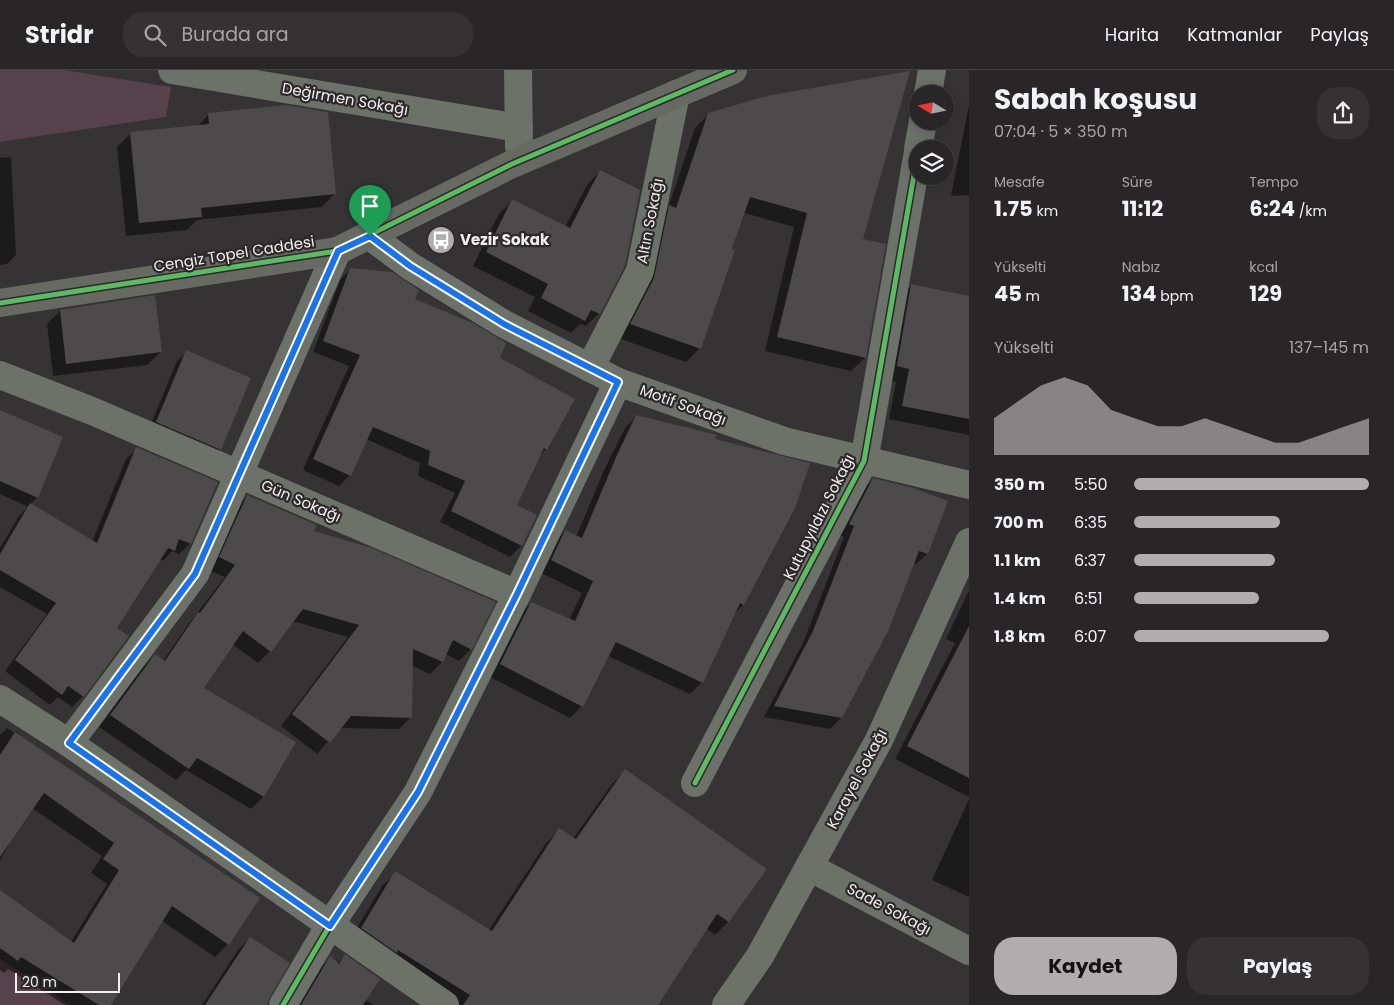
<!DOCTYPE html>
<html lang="tr">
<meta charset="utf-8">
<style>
:root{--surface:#282627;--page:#343233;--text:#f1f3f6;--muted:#a5a5a7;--line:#444344;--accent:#b0adae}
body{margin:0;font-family:Poppins,sans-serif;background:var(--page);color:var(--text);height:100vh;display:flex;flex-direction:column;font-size:19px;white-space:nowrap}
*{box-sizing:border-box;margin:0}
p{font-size:16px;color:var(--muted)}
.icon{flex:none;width:28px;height:28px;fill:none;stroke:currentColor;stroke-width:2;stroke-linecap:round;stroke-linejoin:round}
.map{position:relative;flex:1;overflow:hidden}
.side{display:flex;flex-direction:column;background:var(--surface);width:425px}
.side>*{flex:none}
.needle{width:32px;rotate:280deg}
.buttons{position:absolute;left:909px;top:15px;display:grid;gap:10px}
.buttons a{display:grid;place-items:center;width:45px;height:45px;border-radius:50%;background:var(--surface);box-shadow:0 2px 12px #0003,0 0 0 1px var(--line);font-size:25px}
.scale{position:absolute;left:15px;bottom:12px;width:105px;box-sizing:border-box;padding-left:5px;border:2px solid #f2eff0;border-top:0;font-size:14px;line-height:18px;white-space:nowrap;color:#f2eff0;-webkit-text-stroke:4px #2d282a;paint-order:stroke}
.pin{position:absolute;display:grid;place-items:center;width:42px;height:42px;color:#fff;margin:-51px -21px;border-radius:50% 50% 50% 0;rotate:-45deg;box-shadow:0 0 5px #0007}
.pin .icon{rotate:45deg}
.round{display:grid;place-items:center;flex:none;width:52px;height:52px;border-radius:20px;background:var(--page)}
.summary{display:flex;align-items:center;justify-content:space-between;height:85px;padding:0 25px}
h1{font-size:28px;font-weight:700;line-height:38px}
.metrics{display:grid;grid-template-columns:repeat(3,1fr);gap:8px;height:85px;padding:5px 25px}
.metrics div{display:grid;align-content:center}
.metrics b{font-size:21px;font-weight:700}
.metrics small{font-size:14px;font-weight:400}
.metrics p{font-size:14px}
.chart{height:140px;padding:10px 25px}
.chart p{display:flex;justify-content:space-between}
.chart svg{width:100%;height:90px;margin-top:5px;fill:var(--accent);opacity:.7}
.button{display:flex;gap:10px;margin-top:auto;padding:10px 25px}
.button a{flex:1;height:58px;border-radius:20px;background:var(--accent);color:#111;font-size:20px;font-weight:700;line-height:58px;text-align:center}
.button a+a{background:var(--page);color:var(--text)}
ul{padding:0 25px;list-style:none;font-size:16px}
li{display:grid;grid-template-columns:80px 60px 1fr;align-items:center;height:38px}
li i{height:12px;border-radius:6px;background:var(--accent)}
header{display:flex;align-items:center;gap:30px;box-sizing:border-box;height:70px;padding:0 25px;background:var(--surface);border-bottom:1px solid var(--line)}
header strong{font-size:24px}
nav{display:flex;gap:28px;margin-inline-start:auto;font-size:18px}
.search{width:350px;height:45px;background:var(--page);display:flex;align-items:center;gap:12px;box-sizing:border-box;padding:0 18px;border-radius:20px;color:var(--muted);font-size:19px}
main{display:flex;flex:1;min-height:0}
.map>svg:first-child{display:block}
.green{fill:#57414a}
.shadow{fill:#0007}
.building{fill:#4d4a4b}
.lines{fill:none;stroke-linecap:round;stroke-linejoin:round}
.street{stroke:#6c7169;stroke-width:28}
.secondary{stroke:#666a63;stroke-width:28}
.cycleway-casing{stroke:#2d282a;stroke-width:8}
.cycleway{stroke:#5cba63;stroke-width:5}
.route-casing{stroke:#fff;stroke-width:10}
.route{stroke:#1a73e8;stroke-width:6}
.labels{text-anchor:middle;stroke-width:4.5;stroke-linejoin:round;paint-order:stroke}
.street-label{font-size:15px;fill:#f2eff0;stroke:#2d282a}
.poi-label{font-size:15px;font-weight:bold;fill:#f2eff0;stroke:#2d282a;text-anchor:start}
</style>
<header>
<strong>Stridr</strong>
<div class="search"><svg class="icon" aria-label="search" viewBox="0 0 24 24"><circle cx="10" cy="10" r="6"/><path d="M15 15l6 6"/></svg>Burada ara</div>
<nav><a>Harita</a><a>Katmanlar</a><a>Paylaş</a></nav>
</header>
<main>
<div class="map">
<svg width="969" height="935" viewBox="0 0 969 935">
<rect width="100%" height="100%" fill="#363334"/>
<g class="green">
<path d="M0 0H64L171 17 166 47 0 72Z"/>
<path d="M0 889 71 935H0Z"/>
</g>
<g class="shadow">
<path d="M969 35V125L951 126Z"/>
<path d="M209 44 335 123 322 137 197 150 187 160 126 166 117 77 131 63 197 57Z"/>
<path d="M709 44 862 170 885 175 865 288 851 301 765 281 794 157 744 143 700 278 686 292 618 268 656 150 668 138 695 58Z"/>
<path d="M11 87 16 185 7 194 0 195V88Z"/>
<path d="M600 101 599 243 586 256 580 254 571 263 528 241 535 227 473 196 499 144 512 131 565 157 587 115Z"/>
<path d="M351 199 413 229 498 288 573 329 546 379 538 388 515 435 521 476 510 487 440 452 455 423 418 406 420 393 366 369 350 405 339 416 303 400 349 296 313 282 340 210Z"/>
<path d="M911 216 969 227V365L889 349 896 312 884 309 898 229Z"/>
<path d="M60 241 161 282 147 295 53 306 47 254Z"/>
<path d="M187 282 220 379 211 388 148 361 177 291Z"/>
<path d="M0 341 61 368 37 427 30 435 92 472 126 389 137 379 217 413 190 474 179 484 172 481 163 491 159 489 115 558 83 626 72 637 58 627 50 635 5 601 47 544 0 517V478L19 446 28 437 0 424Z"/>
<path d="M637 346 714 370 793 438 743 535 733 545 702 612 690 624 608 586 582 636 570 648 488 606 519 545 531 533 569 550 582 523 539 502 553 473 565 461 576 467 605 398 625 358Z"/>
<path d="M873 410 947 432 927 484 916 494 913 493 841 648 830 659 764 647 803 573 844 467 839 465 862 420Z"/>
<path d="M247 426 312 462 471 579 459 591 446 584 442 592 430 604 411 595V647L399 659 340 658 317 684 281 656 348 567 292 551 270 581 258 593 232 574 202 618 295 673 263 727 251 739 186 700 176 710 99 657 143 597 155 586 163 591 187 556 225 507 208 500 235 438Z"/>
<path d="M969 520V727L895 689 955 573 946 569Z"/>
<path d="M7 658 132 745 228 874 215 887 162 851 110 935H65L8 899 4 903 0 900V821L71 872 107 814 91 803 102 786 32 738 17 759 0 791V665Z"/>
<path d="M625 701 728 852 715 865 706 858 657 935H452L349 871 382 816 396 803 489 860 546 773 560 760 573 769 612 714Z"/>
<path d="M969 729V827L932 810Z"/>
<path d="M250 868 268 927 266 935H202L238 880Z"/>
<path d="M345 886 365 930 374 935H297L318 900 330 888 337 894Z"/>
</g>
<g class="building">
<path d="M910 1 863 169 886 174 866 288 777 267 807 143 750 127 732 179 735 180 701 279 630 254 654 208 669 135 676 138 708 43 767 26Z"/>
<path d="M286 35 328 42 336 124 201 138 202 147 139 153 130 62 209 54 208 43Z"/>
<path d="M600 100 640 120 625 196 600 244 591 240 585 251 541 228 548 214 486 182 512 129 570 158Z"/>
<path d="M350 198 392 202 419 220 415 229 475 254 506 273 500 288 575 329 547 380 544 378 517 435 537 445 522 476 451 441 465 411 428 395 430 381 373 357 351 406 313 389 360 285 323 271Z"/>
<path d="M911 214 969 226V349L902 336 909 299 897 296Z"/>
<path d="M155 225 162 282 66 294 60 240Z"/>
<path d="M186 280 251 308 221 380 156 352Z"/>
<path d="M0 340 63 367 38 428 0 411Z"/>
<path d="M636 345 717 365 715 369 810 393 795 438 744 535 740 533 703 613 616 572 583 637 500 594 531 532 575 551 593 511 551 490 565 460 582 468 617 385Z"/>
<path d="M136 377 218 412 191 474 179 469 175 481 168 478 117 558 129 566 84 627 68 616 62 625 15 590 56 533 0 500V484L30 433 97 473Z"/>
<path d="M873 408 913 418 948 431 928 484 919 481 888 561 842 648 774 636 813 561 854 456 849 454Z"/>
<path d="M247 425 317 455 314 461 372 478 496 532 472 580 453 570 443 592 413 579 412 648 351 646 330 673 292 644 359 555 303 539 271 582 243 561 204 618 296 672 264 727 197 688 189 699 110 645 155 584 165 591 198 542 200 543 235 495 219 487Z"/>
<path d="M969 556V708L907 676Z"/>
<path d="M15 662 260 828 229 875 172 836 111 935H99L21 887 18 891 0 878V820L74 873 119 800 103 789 114 773 44 723 0 787V685Z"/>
<path d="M625 699 767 799 729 852 717 844 658 935H463L470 925 398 880 397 883 361 858 395 801 492 861 559 758 576 769Z"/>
<path d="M250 867 290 893 270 927 267 935H205Z"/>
<path d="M345 884 380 909 363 935H301L330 886 339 894Z"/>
</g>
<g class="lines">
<g class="street">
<path d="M172 0 519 58"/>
<path d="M518 0 519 76"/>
<path d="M928 24 932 0"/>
<path d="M918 79 923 51"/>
<path d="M370 166 410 196 504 254 618 312 784 371 969 415"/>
<path d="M590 298 640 201 676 24"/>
<path d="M0 305 92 341 517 524"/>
<path d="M0 629 69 673 445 935"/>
<path d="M69 673 195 504 337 181"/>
<path d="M695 713 864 391 918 82"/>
<path d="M809 797 969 881"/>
<path d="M283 935 330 855 418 722 517 524 618 312"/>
<path d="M726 935 760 886 879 670 969 472"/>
</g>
<path class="secondary" d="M0 233 337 181 512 94 733 0"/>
<g class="cycleway-casing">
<g id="cycleway">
<path d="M0 233 337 181 512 94 733 0"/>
<path d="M695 713 864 391 918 82"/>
<path d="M283 935 330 855 418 722 517 524 618 312"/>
</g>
</g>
<use href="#cycleway" class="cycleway"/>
</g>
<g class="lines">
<g class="route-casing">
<path id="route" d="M370 166 410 196 504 254 618 312 517 524 418 722 330 856 69 673 195 504 338 181Z"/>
</g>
<use href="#route" class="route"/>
</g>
<defs>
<g id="bus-disc" transform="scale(1.4375)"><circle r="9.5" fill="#b0adae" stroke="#2d282a"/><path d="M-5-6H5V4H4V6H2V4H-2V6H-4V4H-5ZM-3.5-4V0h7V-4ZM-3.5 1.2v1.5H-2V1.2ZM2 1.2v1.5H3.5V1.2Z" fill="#fff"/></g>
</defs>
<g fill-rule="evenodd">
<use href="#bus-disc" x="441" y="170"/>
</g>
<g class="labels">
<g class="street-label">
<text transform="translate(345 29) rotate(10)" y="5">Değirmen Sokağı</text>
<text transform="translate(650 151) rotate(-79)" y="5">Altın Sokağı</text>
<text transform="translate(234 184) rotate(-9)" y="5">Cengiz Topel Caddesi</text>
<text transform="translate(683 335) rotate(20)" y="5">Motif Sokağı</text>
<text transform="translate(301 431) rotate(23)" y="5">Gün Sokağı</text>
<text transform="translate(819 447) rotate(-63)" y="5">Kutupyıldızı Sokağı</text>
<text transform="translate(857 709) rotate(-62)" y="5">Karayel Sokağı</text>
<text transform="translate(889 839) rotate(28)" y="5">Sade Sokağı</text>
</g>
<g class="poi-label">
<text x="460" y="175">Vezir Sokak</text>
</g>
</g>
</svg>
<div class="buttons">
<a><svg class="needle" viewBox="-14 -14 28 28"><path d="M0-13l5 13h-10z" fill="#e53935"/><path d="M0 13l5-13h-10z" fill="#a5a5a7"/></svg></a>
<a><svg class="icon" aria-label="layers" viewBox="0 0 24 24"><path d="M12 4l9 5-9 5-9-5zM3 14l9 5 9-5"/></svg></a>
</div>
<div class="scale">20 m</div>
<div class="pin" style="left:370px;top:166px;background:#1e9e55"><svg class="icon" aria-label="arrive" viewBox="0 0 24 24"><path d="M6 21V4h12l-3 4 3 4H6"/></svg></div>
</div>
<section class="side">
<div class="summary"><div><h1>Sabah koşusu</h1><p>07:04 · 5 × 350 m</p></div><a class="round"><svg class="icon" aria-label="share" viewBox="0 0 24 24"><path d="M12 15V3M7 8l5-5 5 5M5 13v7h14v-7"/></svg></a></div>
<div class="metrics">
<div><p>Mesafe</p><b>1.75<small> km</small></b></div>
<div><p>Süre</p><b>11:12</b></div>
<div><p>Tempo</p><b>6:24<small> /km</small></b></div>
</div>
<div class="metrics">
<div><p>Yükselti</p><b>45<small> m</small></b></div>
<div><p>Nabız</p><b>134<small> bpm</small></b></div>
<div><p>kcal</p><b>129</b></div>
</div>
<div class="chart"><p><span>Yükselti</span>137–145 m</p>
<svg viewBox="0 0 160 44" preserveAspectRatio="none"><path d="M0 44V26L10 18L20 10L30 6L40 10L50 22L60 26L70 30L80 30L90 26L100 30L110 34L120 38L130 38L140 34L150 30L160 26V44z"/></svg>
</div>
<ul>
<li><b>350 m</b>5:50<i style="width:100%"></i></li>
<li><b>700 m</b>6:35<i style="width:62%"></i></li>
<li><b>1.1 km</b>6:37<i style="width:60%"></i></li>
<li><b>1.4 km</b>6:51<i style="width:53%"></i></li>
<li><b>1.8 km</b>6:07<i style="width:83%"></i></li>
</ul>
<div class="button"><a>Kaydet</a><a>Paylaş</a></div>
</section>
</main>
